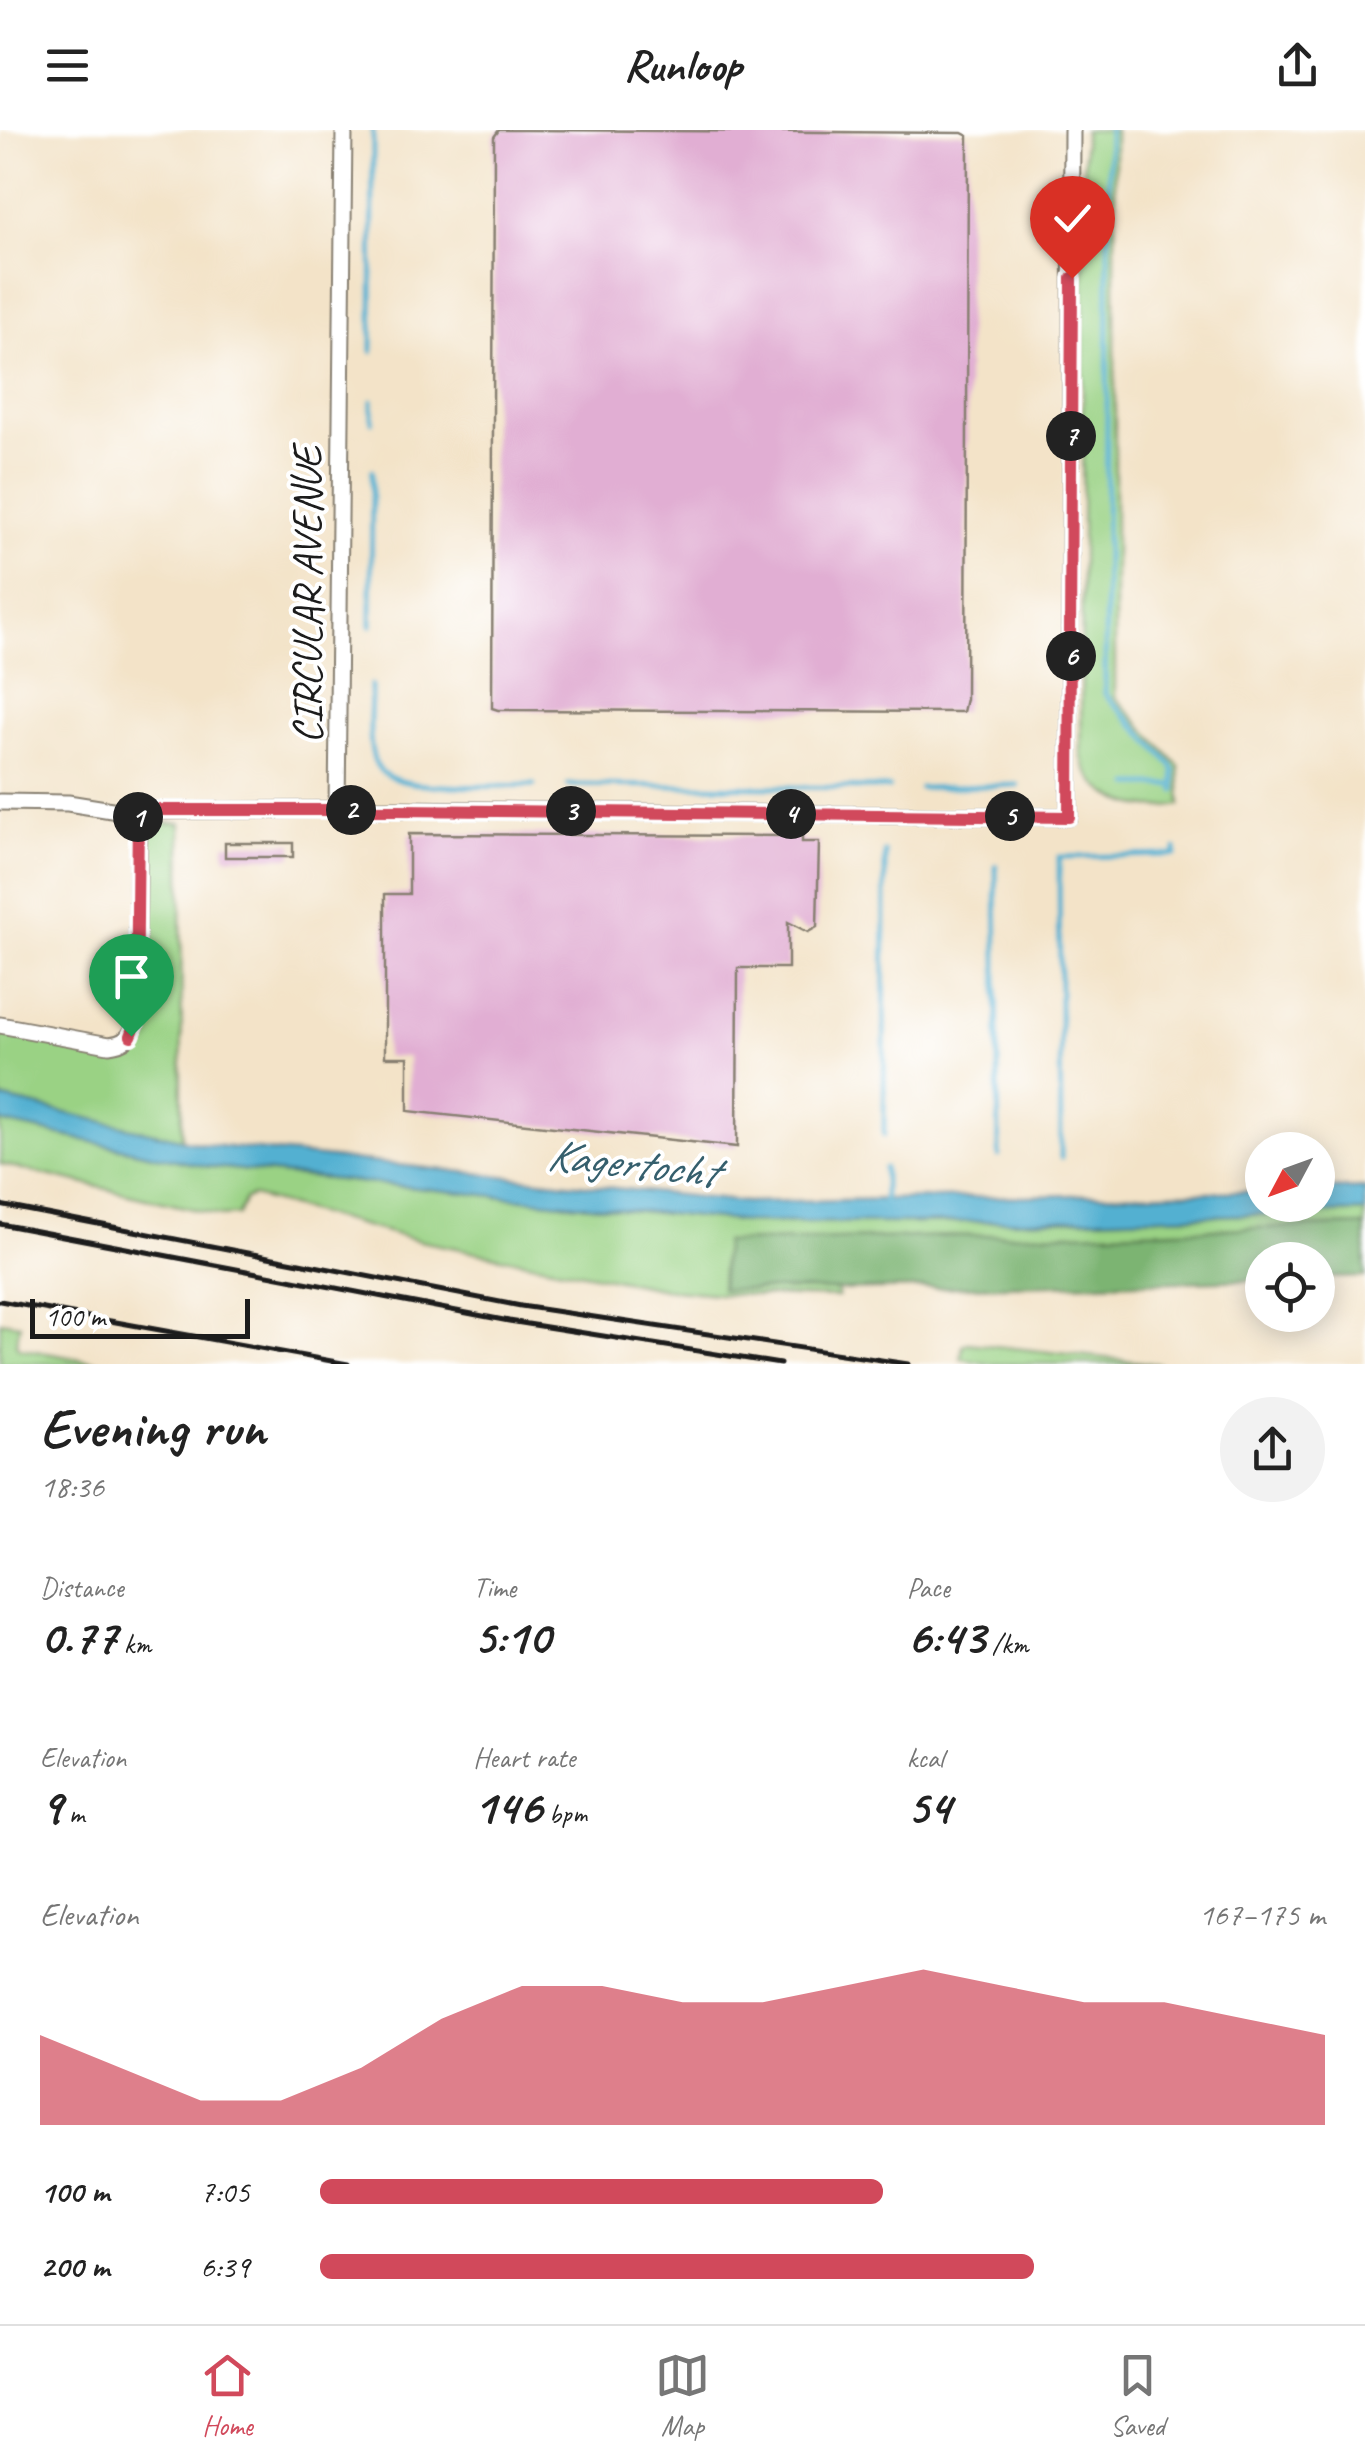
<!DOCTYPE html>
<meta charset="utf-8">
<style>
:root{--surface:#fff;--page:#f2f2f2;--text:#222;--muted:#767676;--line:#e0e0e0;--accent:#d1495b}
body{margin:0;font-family:Caveat,sans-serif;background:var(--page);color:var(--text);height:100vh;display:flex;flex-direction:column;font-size:38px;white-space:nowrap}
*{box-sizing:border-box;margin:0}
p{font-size:32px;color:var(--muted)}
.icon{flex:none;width:55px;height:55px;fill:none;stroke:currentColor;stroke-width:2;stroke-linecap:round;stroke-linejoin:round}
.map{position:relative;height:1234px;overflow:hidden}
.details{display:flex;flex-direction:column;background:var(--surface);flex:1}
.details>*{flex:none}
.needle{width:65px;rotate:229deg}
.buttons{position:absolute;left:1245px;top:1002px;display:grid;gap:20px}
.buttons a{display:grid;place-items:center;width:90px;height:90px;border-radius:50%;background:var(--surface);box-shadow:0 5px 25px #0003;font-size:50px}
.scale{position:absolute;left:30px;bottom:25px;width:220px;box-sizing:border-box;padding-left:10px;border:5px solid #1c1c1c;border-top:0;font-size:28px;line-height:35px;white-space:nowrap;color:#1c1c1c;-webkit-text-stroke:8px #fff;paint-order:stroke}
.pin{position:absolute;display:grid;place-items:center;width:85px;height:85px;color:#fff;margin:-102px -42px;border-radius:50% 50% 50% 0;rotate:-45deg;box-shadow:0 0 10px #0007}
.pin .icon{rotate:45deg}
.km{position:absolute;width:50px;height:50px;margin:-25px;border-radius:50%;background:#222;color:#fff;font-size:28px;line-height:50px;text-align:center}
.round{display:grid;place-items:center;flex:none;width:105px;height:105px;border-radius:52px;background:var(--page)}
.head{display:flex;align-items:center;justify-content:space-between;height:170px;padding:0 40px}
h1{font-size:55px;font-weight:700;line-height:75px}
.figures{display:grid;grid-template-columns:repeat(3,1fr);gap:15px;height:170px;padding:10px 40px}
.figures div{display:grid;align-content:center}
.figures b{font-size:50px;font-weight:700}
.figures small{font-size:28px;font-weight:400}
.figures p{font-size:28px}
.chart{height:280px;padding:20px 40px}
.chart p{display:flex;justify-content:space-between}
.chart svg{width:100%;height:180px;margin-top:10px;fill:var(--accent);opacity:.7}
ul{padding:0 40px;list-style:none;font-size:32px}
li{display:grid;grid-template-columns:160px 120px 1fr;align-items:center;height:75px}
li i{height:25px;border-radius:12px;background:var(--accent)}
header{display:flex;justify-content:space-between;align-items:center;height:130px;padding:0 40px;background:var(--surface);font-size:45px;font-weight:700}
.menu{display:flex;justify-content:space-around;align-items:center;height:140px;border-top:2px solid var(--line);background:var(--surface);font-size:28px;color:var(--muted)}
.menu a{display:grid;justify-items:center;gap:5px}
.menu .current{color:var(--accent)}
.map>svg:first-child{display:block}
.green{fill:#9ad284;stroke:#5b7750;stroke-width:2.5}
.forest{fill:#7bb472;stroke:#4c6847;stroke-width:2.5}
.water{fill:#53b0d1;stroke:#386676;stroke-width:2.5}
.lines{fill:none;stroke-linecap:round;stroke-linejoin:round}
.stream{stroke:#53b0d1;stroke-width:5}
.building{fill:#e1aed3}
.minor-casing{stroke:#888072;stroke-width:19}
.minor{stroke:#fff;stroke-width:15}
.rail{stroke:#1c1c1c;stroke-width:5}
.route-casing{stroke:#fff;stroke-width:20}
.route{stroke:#d1495b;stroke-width:12}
.labels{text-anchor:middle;stroke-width:8;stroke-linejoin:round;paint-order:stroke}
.street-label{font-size:42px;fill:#1c1c1c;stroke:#fff}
.water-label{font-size:45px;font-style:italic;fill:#355f6d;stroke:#fff}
</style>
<header><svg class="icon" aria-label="menu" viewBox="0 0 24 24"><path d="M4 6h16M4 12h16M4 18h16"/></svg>Runloop<svg class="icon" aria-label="share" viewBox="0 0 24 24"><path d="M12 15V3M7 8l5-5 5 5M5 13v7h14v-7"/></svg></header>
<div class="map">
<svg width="1365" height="1234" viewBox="0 0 1365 1234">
<rect width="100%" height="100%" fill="#fff"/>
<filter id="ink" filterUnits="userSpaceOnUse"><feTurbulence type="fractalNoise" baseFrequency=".01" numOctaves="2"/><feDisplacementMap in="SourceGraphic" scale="20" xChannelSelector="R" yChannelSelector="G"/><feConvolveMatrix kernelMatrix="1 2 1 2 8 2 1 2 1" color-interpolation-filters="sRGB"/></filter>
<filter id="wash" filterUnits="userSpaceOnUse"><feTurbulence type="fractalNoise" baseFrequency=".0048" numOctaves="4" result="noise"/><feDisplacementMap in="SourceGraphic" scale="40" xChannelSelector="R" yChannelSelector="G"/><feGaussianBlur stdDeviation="2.25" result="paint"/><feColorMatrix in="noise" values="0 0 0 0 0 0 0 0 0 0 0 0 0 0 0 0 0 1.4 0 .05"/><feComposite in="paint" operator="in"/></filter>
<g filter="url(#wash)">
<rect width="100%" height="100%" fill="#f3e3c8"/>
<g class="green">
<path d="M1084 0H1115V567L1179 636 1181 675C1139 683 1094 671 1081 625Z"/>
<path d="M150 692 181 693 182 1010 0 968V904L115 925C130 921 138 914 143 900L144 704Z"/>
<path d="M0 992 204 1036 747 1092 916 1093 1365 1082V1095L1215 1100 722 1159 838 1160V1167L717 1164 664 1159 420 1111 253 1066 245 1069 238 1085 222 1086 0 1034Z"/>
<path d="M0 1191 20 1194 16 1214 19 1218 108 1234H0Z"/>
<path d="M968 1213 1160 1234H989L961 1229 963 1215Z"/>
</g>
<path class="forest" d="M1365 1095V1147L1318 1148V1130H1262V1150L838 1160 721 1159 724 1112Z"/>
<path class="water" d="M0 968 202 1014 746 1072 1262 1061V1075H1318V1059L1365 1058V1082L916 1093 747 1092 204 1036 0 992Z"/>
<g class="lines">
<g class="stream">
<path d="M1109 0 1105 564 1169 632 1174 640 1175 661"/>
<path d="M372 221 373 0"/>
<path d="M372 271V292"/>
<path d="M371 496 372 341"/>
<path d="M371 555C372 578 364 622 380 640 400 664 502 655 534 655"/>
<path d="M568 655 889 658"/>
<path d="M1131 655H1173"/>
<path d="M920 658 1018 655"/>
<path d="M996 736 999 1026"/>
<path d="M884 1005 885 722"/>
<path d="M1061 1028 1059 727 1176 725V719"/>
<path d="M884 1075V1038"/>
</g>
</g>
<g id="blocks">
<g class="building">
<path d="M528 0 962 3 968 6 966 569 963 582 498 580 492 578 494 7 499 0Z"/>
<path d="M409 704 795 706H802V712H819L817 797 808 802 788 792V838H738L737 1017 408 981V927H385V764H409Z"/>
<rect x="225" y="713" width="68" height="14"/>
</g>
</g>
</g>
<g filter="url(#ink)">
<use href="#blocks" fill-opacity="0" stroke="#888072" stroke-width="2.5"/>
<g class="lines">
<g class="minor-casing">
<g id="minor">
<path d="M0 672 68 673 118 681 397 679 1069 687 1072 0"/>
<path d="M337 680 344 0"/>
<path d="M0 895 109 915C125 913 130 908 136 893L139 680"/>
</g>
</g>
<use href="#minor" class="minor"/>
<g class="rail">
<path d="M0 1075 521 1176 908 1234"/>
<path d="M0 1094 509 1191 780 1234"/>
<path d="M0 1171 348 1234"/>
</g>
</g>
</g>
<g class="lines" filter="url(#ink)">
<g class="route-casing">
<path id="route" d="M131 906 136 893 138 680H398L1069 687 1072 148"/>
</g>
<use href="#route" class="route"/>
</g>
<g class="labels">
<g class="street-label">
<text transform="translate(306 465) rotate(-90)" y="15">CIRCULAR AVENUE</text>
</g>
<g class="water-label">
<text transform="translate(632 1032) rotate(6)" y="16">Kagertocht</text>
</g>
</g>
</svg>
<div class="buttons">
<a><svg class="needle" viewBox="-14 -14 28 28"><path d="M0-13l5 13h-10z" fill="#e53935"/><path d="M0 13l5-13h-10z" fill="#767676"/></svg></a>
<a><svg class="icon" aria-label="locate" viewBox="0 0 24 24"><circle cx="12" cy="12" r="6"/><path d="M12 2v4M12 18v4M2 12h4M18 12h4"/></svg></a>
</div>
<div class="scale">100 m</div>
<div class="pin" style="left:131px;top:906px;background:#1e9e55"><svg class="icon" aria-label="arrive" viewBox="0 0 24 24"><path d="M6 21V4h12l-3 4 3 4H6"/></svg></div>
<div class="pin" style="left:1072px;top:148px;background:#d93025"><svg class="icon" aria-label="check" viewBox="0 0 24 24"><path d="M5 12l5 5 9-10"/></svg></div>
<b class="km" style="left:138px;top:687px">1</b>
<b class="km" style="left:351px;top:680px">2</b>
<b class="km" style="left:571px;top:681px">3</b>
<b class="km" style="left:791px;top:684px">4</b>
<b class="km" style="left:1010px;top:686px">5</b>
<b class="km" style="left:1071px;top:526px">6</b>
<b class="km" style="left:1071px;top:306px">7</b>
</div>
<section class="details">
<div class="head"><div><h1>Evening run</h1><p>18:36</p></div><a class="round"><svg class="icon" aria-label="share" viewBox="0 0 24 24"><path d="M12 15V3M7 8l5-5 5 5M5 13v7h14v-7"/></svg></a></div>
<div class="figures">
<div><p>Distance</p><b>0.77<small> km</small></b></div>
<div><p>Time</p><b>5:10</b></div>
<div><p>Pace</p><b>6:43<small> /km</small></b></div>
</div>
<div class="figures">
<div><p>Elevation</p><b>9<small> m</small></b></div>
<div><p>Heart rate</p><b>146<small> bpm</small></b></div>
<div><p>kcal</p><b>54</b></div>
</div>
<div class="chart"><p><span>Elevation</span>167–175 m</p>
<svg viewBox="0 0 160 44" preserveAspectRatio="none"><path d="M0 44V22L10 30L20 38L30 38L40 30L50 18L60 10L70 10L80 14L90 14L100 10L110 6L120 10L130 14L140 14L150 18L160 22V44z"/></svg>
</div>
<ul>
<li><b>100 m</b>7:05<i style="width:56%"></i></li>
<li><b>200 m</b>6:39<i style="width:71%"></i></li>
</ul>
</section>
<nav class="menu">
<a class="current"><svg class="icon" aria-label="home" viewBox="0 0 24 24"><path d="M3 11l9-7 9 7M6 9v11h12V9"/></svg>Home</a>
<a><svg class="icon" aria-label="map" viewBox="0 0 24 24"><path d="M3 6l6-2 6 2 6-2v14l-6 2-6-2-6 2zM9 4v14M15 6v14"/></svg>Map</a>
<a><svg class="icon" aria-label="saved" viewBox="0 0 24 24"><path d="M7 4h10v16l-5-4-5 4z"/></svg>Saved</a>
</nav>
